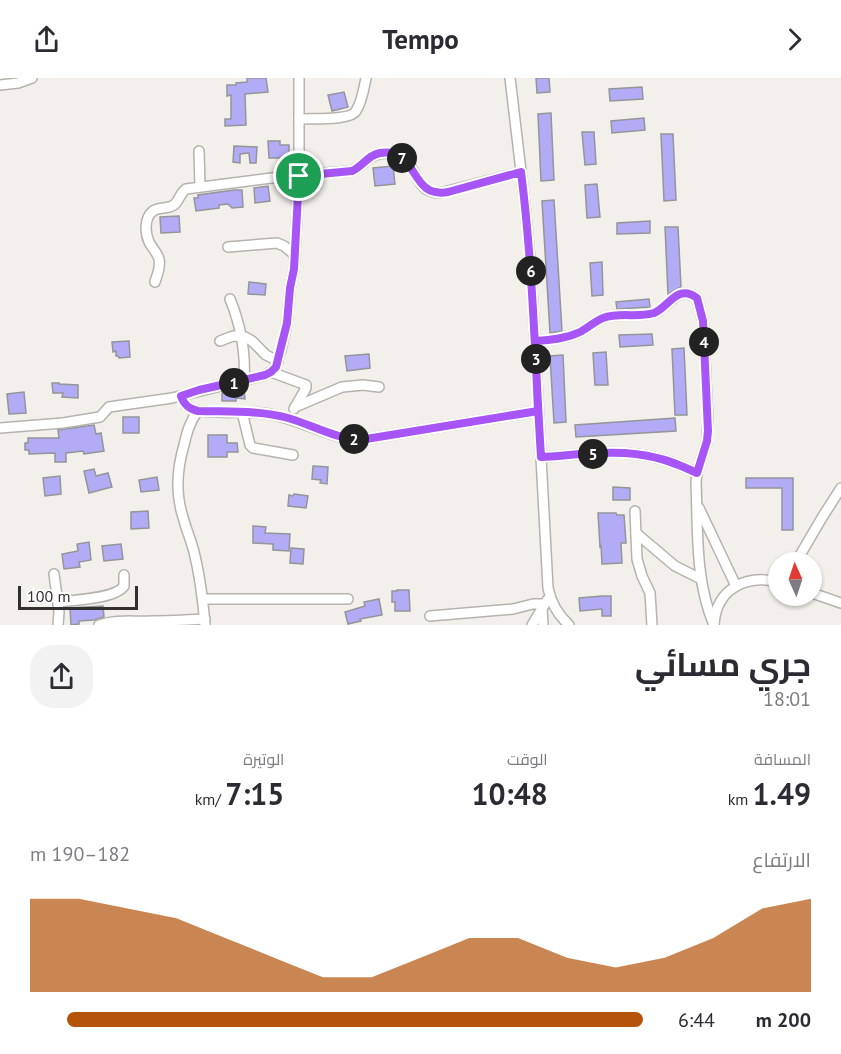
<!DOCTYPE html>
<html lang="ar">
<meta charset="utf-8">
<style>
:root{--surface:#fff;--page:#f2f2f3;--text:#2b2b33;--muted:#7c7c81;--accent:#b45309}
body{margin:0;font-family:"PT Sans",Cairo,sans-serif;background:var(--page);color:var(--text);direction:rtl;height:100vh;display:flex;flex-direction:column;font-size:22px;white-space:nowrap}
*{box-sizing:border-box;margin:0}
p{font-size:20px;color:var(--muted)}
.icon{flex:none;width:33px;height:33px;fill:none;stroke:currentColor;stroke-width:2;stroke-linecap:round;stroke-linejoin:round}
.map{position:relative;height:547px;overflow:hidden;direction:ltr}
.drawer{display:flex;flex-direction:column;background:var(--surface);flex:1}
.drawer>*{flex:none}
.needle{width:39px;rotate:357deg}
.fabs{position:absolute;left:768px;top:474px;display:grid;gap:12px}
.fabs a{display:grid;place-items:center;width:54px;height:54px;border-radius:50%;background:var(--surface);box-shadow:0 2px 4px #0004;font-size:30px}
.scale{position:absolute;left:18px;bottom:15px;width:120px;box-sizing:border-box;padding-left:6px;border:3px solid #32302f;border-top:0;font-size:16px;line-height:21px;white-space:nowrap;color:#32302f;-webkit-text-stroke:4px #fff;paint-order:stroke}
.pin{position:absolute;display:grid;place-items:center;width:51px;height:51px;color:#fff;margin:-26px;border:3px solid #fff;border-radius:50%;box-shadow:0 2px 6px #0007}
.km{position:absolute;width:30px;height:30px;margin:-15px;border-radius:50%;background:#222;color:#fff;font-size:16px;line-height:30px;text-align:center}
.round{display:grid;place-items:center;flex:none;width:63px;height:63px;border-radius:24px;background:var(--page)}
.headline{display:flex;align-items:center;justify-content:space-between;height:102px;padding:0 30px}
h1{font-size:33px;font-weight:700;line-height:45px}
.metrics{display:grid;grid-template-columns:repeat(3,1fr);gap:9px;height:102px;padding:6px 30px}
.metrics div{display:grid;align-content:center}
.metrics b{font-size:30px;font-weight:700}
.metrics small{font-size:16px;font-weight:400}
.metrics p{font-size:16px}
.chart{height:168px;padding:12px 30px}
.chart p{display:flex;justify-content:space-between}
.chart svg{width:100%;height:108px;margin-top:6px;fill:var(--accent);opacity:.7}
ul{padding:0 30px;list-style:none;font-size:20px}
li{display:grid;grid-template-columns:96px 72px 1fr;align-items:center;height:45px}
li i{height:15px;border-radius:8px;background:var(--accent)}
header{display:flex;justify-content:space-between;align-items:center;height:78px;padding:0 30px;background:var(--surface);font-size:27px;font-weight:700}
.map>svg:first-child{display:block}
.building{fill:#b2acf6;stroke:#949499;stroke-width:1.5}
.lines{fill:none;stroke-linecap:round;stroke-linejoin:round}
.minor-casing{stroke:#b6b3af;stroke-width:12}
.minor{stroke:#fff;stroke-width:9}
.route-casing{stroke:#fff;stroke-width:12}
.route{stroke:#a855f7;stroke-width:8}
</style>
<header><svg class="icon" aria-label="forward" viewBox="0 0 24 24"><path d="M9 5l7 7-7 7"/></svg>Tempo<svg class="icon" aria-label="share" viewBox="0 0 24 24"><path d="M12 15V3M7 8l5-5 5 5M5 13v7h14v-7"/></svg></header>
<div class="map">
<svg width="841" height="547" viewBox="0 0 841 547">
<rect width="100%" height="100%" fill="#f3f0eb"/>
<g class="building">
<path d="M247 0H266L268 14 245 16 246 47 225 48V41H231V17L227 18V7H236V5L247 4Z"/>
<path d="M536 0H549L550 14 537 15Z"/>
<path d="M642 9 643 21 610 23 609 11Z"/>
<path d="M344 14 348 29 332 33 328 17Z"/>
<path d="M551 35 554 102 541 103 538 36Z"/>
<path d="M644 40 645 52 612 55 611 43Z"/>
<path d="M582 54H594L596 86 585 87Z"/>
<path d="M661 56H673L676 122 664 123Z"/>
<path d="M268 63H280V67H289V80H269Z"/>
<path d="M234 68 257 69 256 85H250L249 75 240 76V85L233 84Z"/>
<path d="M393 88 395 106 375 108 373 90Z"/>
<path d="M597 106 600 139 587 140 585 107Z"/>
<path d="M268 108 270 123 255 125 254 110Z"/>
<path d="M234 112H242L243 129 232 130 228 126 219 127V130L196 133 194 120H198V117Z"/>
<path d="M554 122 562 253 550 255 542 123Z"/>
<path d="M179 138 180 154 161 155 160 139Z"/>
<path d="M650 143V155L617 156V145Z"/>
<path d="M665 149H678L681 209 668 216Z"/>
<path d="M602 184 603 217 592 218 590 185Z"/>
<path d="M249 204 266 206 265 217 248 216Z"/>
<path d="M649 221 650 229 617 231 616 224Z"/>
<path d="M652 256 653 267 620 269 619 257Z"/>
<path d="M129 263 130 279 119 280 118 278H116V273L113 274 112 264Z"/>
<path d="M684 270 687 337H675L672 271Z"/>
<path d="M606 274 608 307H595L593 275Z"/>
<path d="M369 276 370 290 347 293 345 278Z"/>
<path d="M563 277 566 344 554 345 550 278Z"/>
<path d="M52 305H59V306L78 307V320L62 319 63 315H53Z"/>
<path d="M244 310 245 321 236 320V323H222V315Z"/>
<path d="M24 314 26 335 9 336 7 316Z"/>
<rect x="123" y="339" width="16" height="16"/>
<path d="M675 340 676 353 576 359 575 347Z"/>
<path d="M94 347 96 356 101 355 104 373 84 376 83 373 66 375V384H55V375L29 376V372H25V365H28V360H59L58 352Z"/>
<path d="M208 357H227V365H237L238 374H227V379H208Z"/>
<path d="M313 388 328 389 327 406 320 405 321 402 312 401Z"/>
<path d="M94 391 96 398 108 395 112 409 89 415 84 393Z"/>
<path d="M60 398 61 416 45 418 43 400Z"/>
<path d="M157 399 159 412 141 414 139 402Z"/>
<path d="M746 400H793V452H782V410H746Z"/>
<path d="M613 409 630 410V422H613Z"/>
<path d="M294 416 308 418 306 430 288 428 289 417 293 418Z"/>
<path d="M148 433 149 450 131 451V434Z"/>
<path d="M598 435H616L617 437H624L626 465H621L622 485 602 486 601 468 600 469Z"/>
<path d="M253 448 266 449 265 455 290 456 289 473 273 472V466L253 465Z"/>
<path d="M89 464 91 482 79 484 80 489 64 491 62 476 78 473 77 466Z"/>
<path d="M121 466 123 481 104 483 102 468Z"/>
<path d="M291 470 304 471 303 486 290 485Z"/>
<path d="M397 512H409L410 533H395V524H392V513H397Z"/>
<path d="M602 518H611V538H602V531L580 533 579 520Z"/>
<path d="M379 521 382 537 360 541 361 543 348 546 345 534 365 528 364 524Z"/>
<path d="M103 528 104 539 94 542 79 543V546L71 547 70 530Z"/>
</g>
<g class="lines">
<g class="minor-casing">
<g id="minor">
<path d="M510 0 525 127 531 193 548 510C551 525 558 537 569 547"/>
<path d="M0 7 18 5 32 0"/>
<path d="M299 41C312 40 350 43 356 33 362 24 364 10 366 0"/>
<path d="M199 73 200 109"/>
<path d="M228 169 277 165 284 168 295 177"/>
<path d="M155 204C157 197 161 189 159 181 157 174 152 170 149 164 145 155 144 140 153 133 160 128 169 132 175 126 180 121 180 115 186 111L287 98 352 93C362 88 367 80 376 77 390 72 406 79 413 92 417 99 419 106 426 111 431 114 435 115 440 115L521 94"/>
<path d="M230 221C241 248 246 274 244 303"/>
<path d="M220 263 233 258 245 259 252 263 266 277 278 283"/>
<path d="M535 263C550 262 565 261 580 254 588 250 595 243 603 240 619 234 638 240 654 235 670 229 677 205 697 220L703 243 708 343 707 363 697 395 696 404C698 452 695 503 714 547"/>
<path d="M271 294 306 307V310L294 331"/>
<path d="M181 318 186 327 194 332C217 337 245 332 269 336 300 341 328 360 360 362L538 333"/>
<path d="M295 329 342 309 363 307 379 309"/>
<path d="M198 333C190 343 187 354 184 367 177 391 175 415 183 439 186 451 191 462 194 474 200 498 203 523 205 547"/>
<path d="M242 334 250 367 253 370 293 377"/>
<path d="M0 350 63 345 100 339 109 329 172 320 265 297 274 292 281 272 287 245 290 210 294 191 299 98V0"/>
<path d="M541 379C579 377 620 370 657 380 671 383 684 389 697 395"/>
<path d="M699 430 736 508"/>
<path d="M635 433 637 481 642 498 650 515 652 547"/>
<path d="M636 455 675 488 701 501"/>
<path d="M796 484 823 438 841 410"/>
<path d="M54 496 59 534 58 547"/>
<path d="M812 515 841 525"/>
<path d="M203 521H348"/>
<path d="M58 524C74 522 115 521 124 508V497"/>
<path d="M542 530 543 547"/>
<path d="M430 538 513 531 533 526H545"/>
<path d="M99 547C116 541 134 544 152 543 169 543 187 542 205 541"/>
<path d="M532 547 547 522"/>
<path d="M714 547C716 511 746 496 778 504"/>
</g>
</g>
<use href="#minor" class="minor"/>
</g>
<g class="lines">
<g class="route-casing">
<path id="route" d="M299 98 294 191 290 210 287 245 276 289 271 294 265 297 199 312 181 318C184 327 189 331 198 333 228 334 259 332 288 340 312 347 334 360 360 362L538 333 535 263C550 262 565 261 580 254 588 250 595 243 603 240 619 234 638 240 654 235 664 231 670 220 680 216 686 214 692 216 697 220L703 243 708 353 707 363 697 395C684 389 671 383 657 380 620 370 579 377 541 379 535 284 533 188 521 94L448 114C408 121 420 69 380 75 368 77 363 88 352 93L299 98"/>
</g>
<use href="#route" class="route"/>
</g>
</svg>
<div class="fabs">
<a><svg class="needle" viewBox="-14 -14 28 28"><path d="M0-13l5 13h-10z" fill="#e53935"/><path d="M0 13l5-13h-10z" fill="#7c7c81"/></svg></a>
</div>
<div class="scale">100 m</div>
<div class="pin" style="left:299px;top:98px;background:#1e9e55"><svg class="icon" aria-label="arrive" viewBox="0 0 24 24"><path d="M6 21V4h12l-3 4 3 4H6"/></svg></div>
<b class="km" style="left:234px;top:305px">1</b>
<b class="km" style="left:354px;top:361px">2</b>
<b class="km" style="left:536px;top:281px">3</b>
<b class="km" style="left:704px;top:264px">4</b>
<b class="km" style="left:593px;top:376px">5</b>
<b class="km" style="left:531px;top:193px">6</b>
<b class="km" style="left:402px;top:80px">7</b>
</div>
<section class="drawer">
<div class="headline"><div><h1>جري مسائي</h1><p>18:01</p></div><a class="round"><svg class="icon" aria-label="share" viewBox="0 0 24 24"><path d="M12 15V3M7 8l5-5 5 5M5 13v7h14v-7"/></svg></a></div>
<div class="metrics">
<div><p>المسافة</p><b>1.49<small> km</small></b></div>
<div><p>الوقت</p><b>10:48</b></div>
<div><p>الوتيرة</p><b>7:15<small> /km</small></b></div>
</div>
<div class="chart"><p><span>الارتفاع</span>182–190 m</p>
<svg viewBox="0 0 160 44" preserveAspectRatio="none"><path d="M0 44V6L10 6L20 10L30 14L40 22L50 30L60 38L70 38L80 30L90 22L100 22L110 30L120 34L130 30L140 22L150 10L160 6V44z"/></svg>
</div>
<ul>
<li><b>200 m</b>6:44<i style="width:94%"></i></li>
</ul>
</section>
